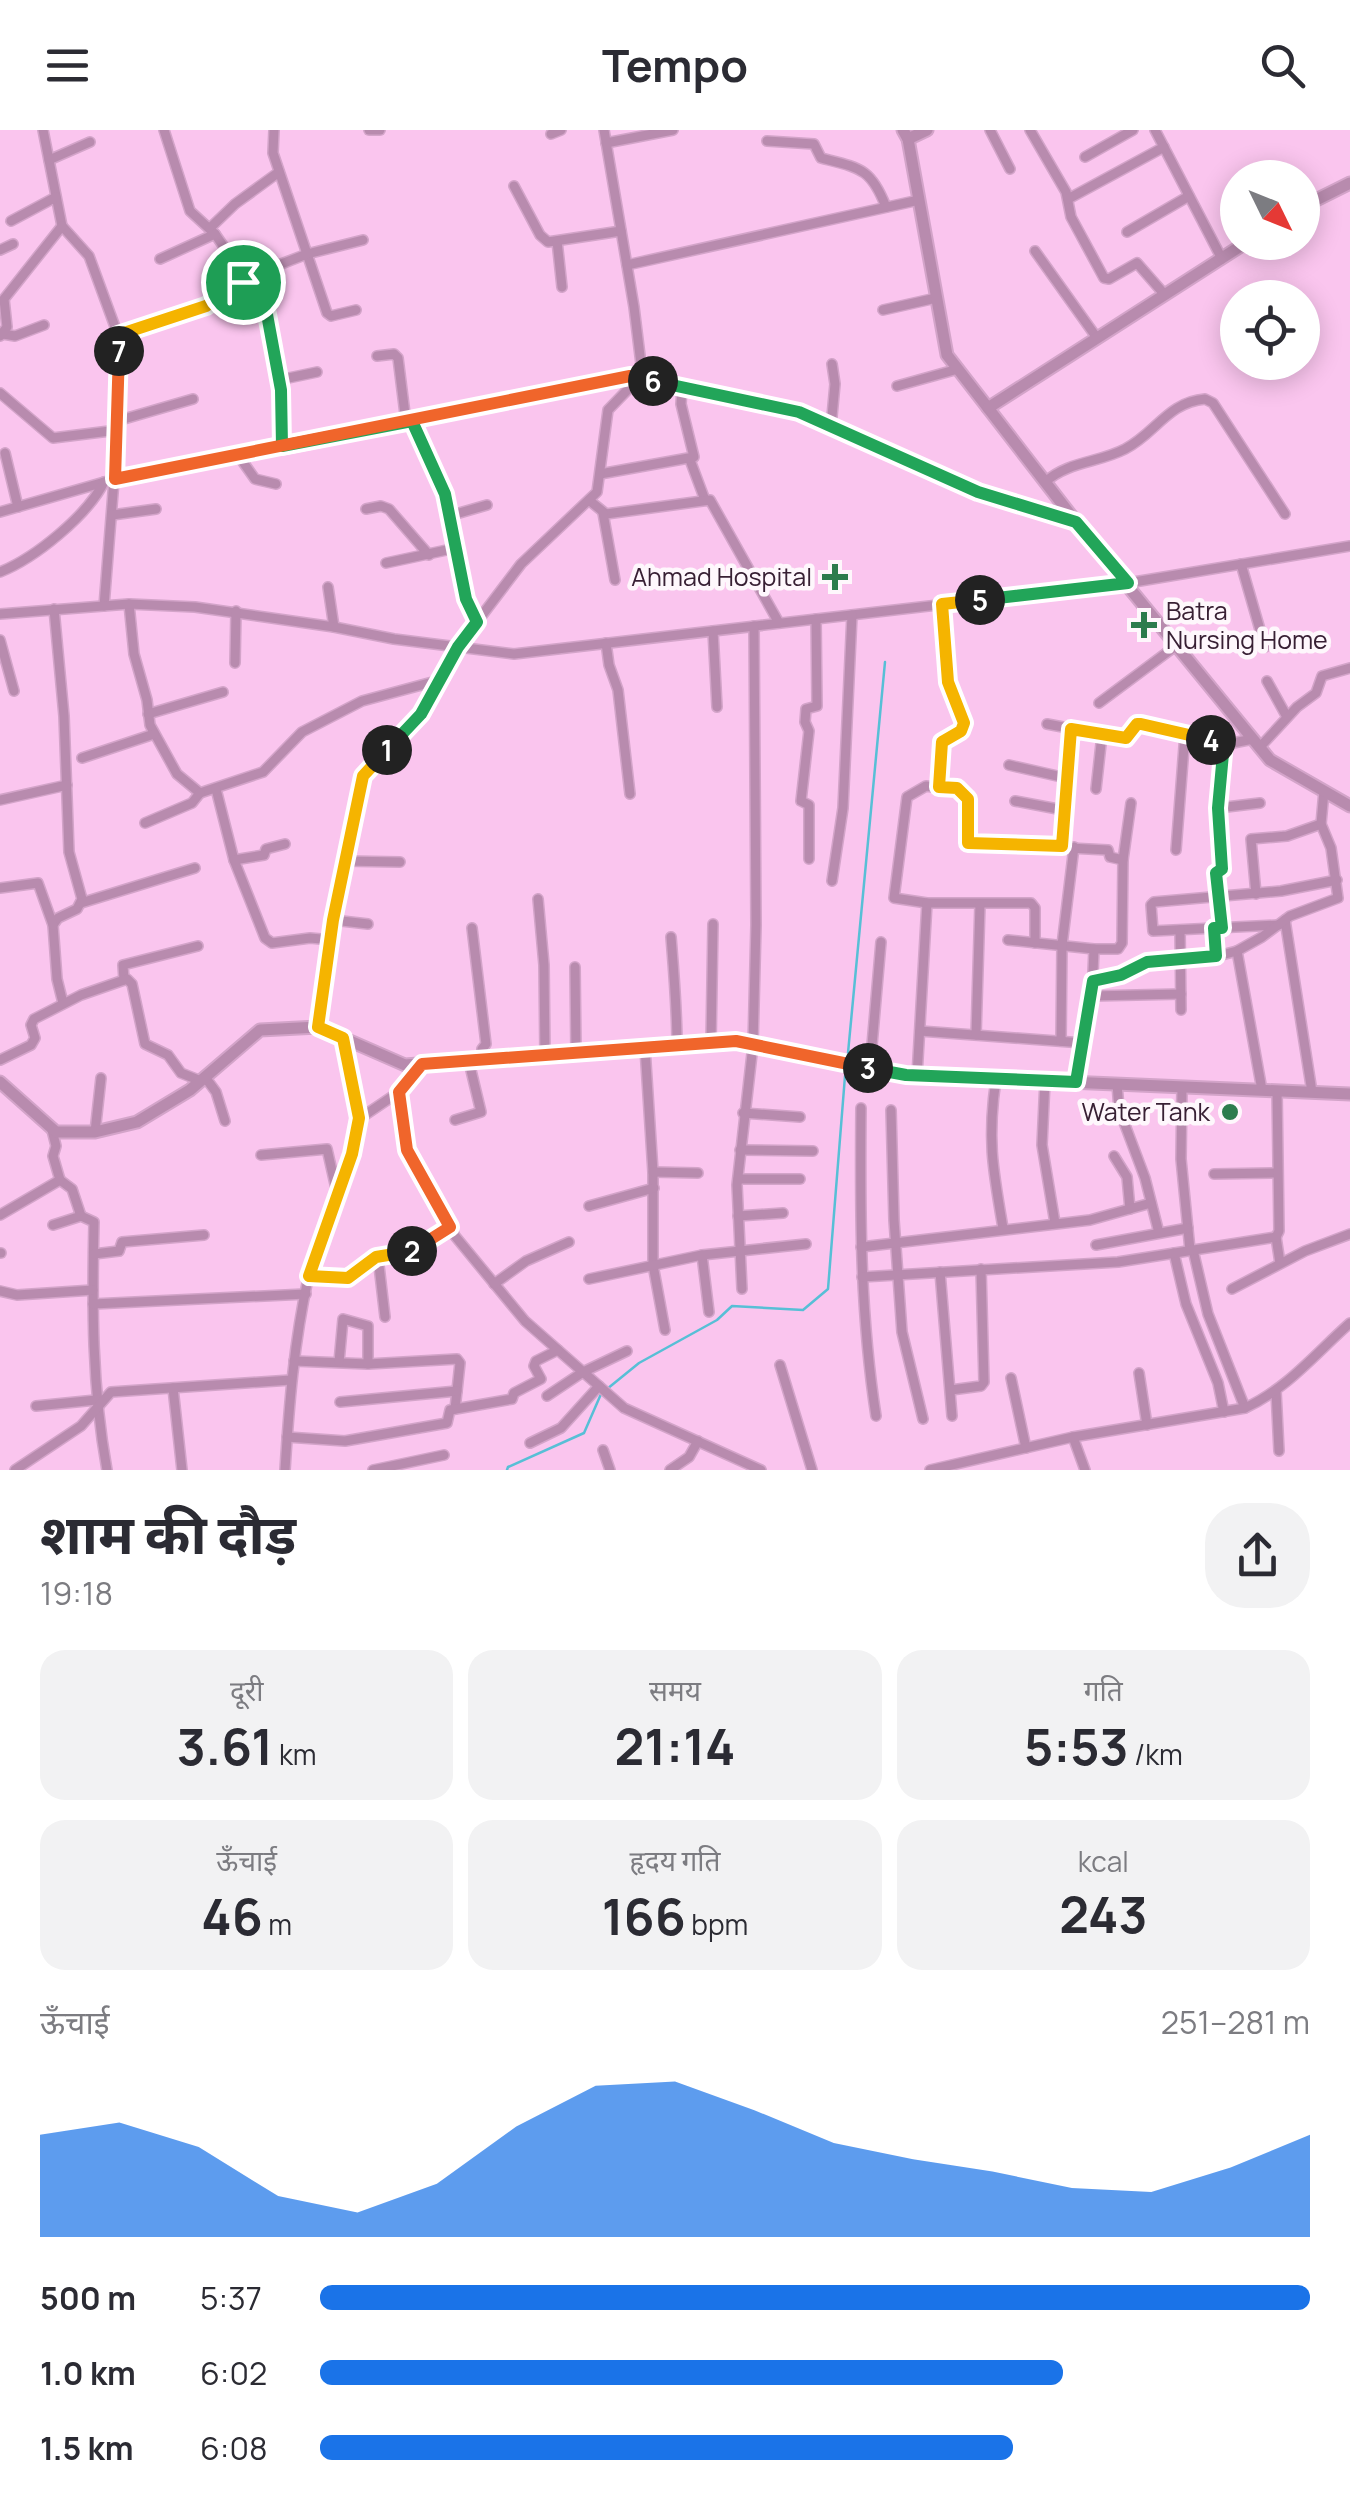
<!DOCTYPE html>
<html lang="hi">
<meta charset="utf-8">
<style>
:root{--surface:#fff;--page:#f2f2f3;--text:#2b2b33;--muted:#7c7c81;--accent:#1a73e8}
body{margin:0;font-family:Manrope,"Noto Sans Devanagari",sans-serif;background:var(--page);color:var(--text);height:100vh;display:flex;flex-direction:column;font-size:38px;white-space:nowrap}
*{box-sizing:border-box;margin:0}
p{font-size:32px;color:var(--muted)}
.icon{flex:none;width:55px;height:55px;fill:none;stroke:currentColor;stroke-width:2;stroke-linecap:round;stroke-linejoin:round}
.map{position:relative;height:1340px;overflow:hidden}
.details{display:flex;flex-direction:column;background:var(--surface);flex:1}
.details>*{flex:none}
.needle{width:65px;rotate:133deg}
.controls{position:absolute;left:1220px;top:30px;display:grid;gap:20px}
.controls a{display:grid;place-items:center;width:100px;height:100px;border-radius:50%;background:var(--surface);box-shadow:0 5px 25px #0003;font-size:50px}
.pin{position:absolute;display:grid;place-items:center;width:85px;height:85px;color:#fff;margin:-42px;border:5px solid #fff;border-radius:50%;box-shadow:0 2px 10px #0007}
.km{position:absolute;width:50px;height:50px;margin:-25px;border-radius:50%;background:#222;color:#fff;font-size:28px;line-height:50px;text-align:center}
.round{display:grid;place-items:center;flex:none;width:105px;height:105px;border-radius:40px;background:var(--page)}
.overview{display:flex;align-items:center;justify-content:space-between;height:170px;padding:0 40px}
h1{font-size:55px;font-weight:700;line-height:75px}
.metrics{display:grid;grid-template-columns:repeat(3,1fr);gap:15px;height:170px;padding:10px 40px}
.metrics div{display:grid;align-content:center;border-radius:25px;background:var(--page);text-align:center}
.metrics b{font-size:50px;font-weight:700}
.metrics small{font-size:28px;font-weight:400}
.metrics p{font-size:28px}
.chart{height:280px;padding:20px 40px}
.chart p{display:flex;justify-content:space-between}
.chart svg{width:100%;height:180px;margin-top:10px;fill:var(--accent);opacity:.7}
ul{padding:0 40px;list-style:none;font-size:32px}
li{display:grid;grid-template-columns:160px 120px 1fr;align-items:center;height:75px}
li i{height:25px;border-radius:12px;background:var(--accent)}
header{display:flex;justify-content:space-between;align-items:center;height:130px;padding:0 40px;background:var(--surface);font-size:45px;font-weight:700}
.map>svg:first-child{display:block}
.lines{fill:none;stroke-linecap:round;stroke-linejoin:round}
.stream{stroke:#57bfd6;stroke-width:2.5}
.minor-casing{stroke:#d3a4c9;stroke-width:12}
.tertiary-casing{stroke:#d3a4c9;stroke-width:15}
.minor{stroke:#b88bae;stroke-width:9}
.tertiary{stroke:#b88bae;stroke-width:11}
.split-1-casing{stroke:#fff;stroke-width:20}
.split-2-casing{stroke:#fff;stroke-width:20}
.split-3-casing{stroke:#fff;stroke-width:20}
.split-4-casing{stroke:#fff;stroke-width:20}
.split-5-casing{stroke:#fff;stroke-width:20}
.split-6-casing{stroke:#fff;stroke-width:20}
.split-7-casing{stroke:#fff;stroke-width:20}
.split-8-casing{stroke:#fff;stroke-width:20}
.split-1{stroke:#22a559;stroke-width:12}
.split-2{stroke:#f5b400;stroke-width:12}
.split-3{stroke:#f0652b;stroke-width:12}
.split-4{stroke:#22a559;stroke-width:12}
.split-5{stroke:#f5b400;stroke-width:12}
.split-6{stroke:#22a559;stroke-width:12}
.split-7{stroke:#f0652b;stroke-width:12}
.split-8{stroke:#f5b400;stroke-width:12}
.poi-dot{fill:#2c7c4d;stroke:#fef7fc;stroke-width:4}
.labels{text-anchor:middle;stroke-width:9;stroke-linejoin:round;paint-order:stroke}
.poi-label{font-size:25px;fill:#382034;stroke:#fef7fc;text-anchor:end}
</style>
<header><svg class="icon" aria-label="menu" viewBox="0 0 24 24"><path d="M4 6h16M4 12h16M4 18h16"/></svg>Tempo<svg class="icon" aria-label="search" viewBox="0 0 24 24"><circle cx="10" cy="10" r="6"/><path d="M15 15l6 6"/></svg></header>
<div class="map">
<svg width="1350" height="1340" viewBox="0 0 1350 1340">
<rect width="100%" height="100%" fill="#fac5ee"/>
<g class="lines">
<g class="stream">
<path d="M848 923 885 532"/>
<path d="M607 1259 639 1233 717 1190 732 1176 803 1180 828 1159 845 946"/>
<path d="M507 1340 508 1337 584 1303 601 1264"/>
</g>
<g class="minor-casing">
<g id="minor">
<path d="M43 0 62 96 89 126 118 205V300L104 476"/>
<path d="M164 0 190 81 215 104 246 149"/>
<path d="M274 0 273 23 327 183 331 186 356 180"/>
<path d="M369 0H380"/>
<path d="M990 0 1010 39"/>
<path d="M1030 0 1066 62 1071 87 1104 148 1109 149 1137 133 1165 165"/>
<path d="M1155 0 1222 129"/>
<path d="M551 4 561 0"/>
<path d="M767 11 814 14 821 28C860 38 871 38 886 77"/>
<path d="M606 13 673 0"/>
<path d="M1085 27 1133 0"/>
<path d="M49 30 90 12"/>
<path d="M514 56 540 105 548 112 621 101"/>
<path d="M1068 69 1164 17"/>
<path d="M11 91 56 67"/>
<path d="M210 98 235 74 279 42"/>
<path d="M1127 102 1189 66"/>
<path d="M557 111 562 157"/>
<path d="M0 120 13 114"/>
<path d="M1035 121 1097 208"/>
<path d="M160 129 215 104"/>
<path d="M627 135 919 70"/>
<path d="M243 152 266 179 281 260 282 316"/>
<path d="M883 180 936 168"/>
<path d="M3 204 15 206 44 195"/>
<path d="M118 205 206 176 250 146 307 124 363 110"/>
<path d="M0 206 7 197 4 169 62 96"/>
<path d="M377 226 394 224 398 228 406 292"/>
<path d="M279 250 317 242"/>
<path d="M897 256 958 239"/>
<path d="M0 263 53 308 118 300"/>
<path d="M117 291 193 269"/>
<path d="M412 291 445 364 466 469 477 492"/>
<path d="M831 297 835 254 832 234"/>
<path d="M5 323 18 377"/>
<path d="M238 325 255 349 276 354"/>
<path d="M690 330 705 370"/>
<path d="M600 344 694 327 681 274 682 257"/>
<path d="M1045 352C1069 331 1098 333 1125 319 1155 304 1168 272 1205 269L1213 273 1285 384"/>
<path d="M590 371 606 384 710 370 779 493"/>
<path d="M366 379 381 376 389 379 429 425"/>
<path d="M0 382 115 349 631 246 799 282 977 362 1076 392"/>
<path d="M603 383 615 450"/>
<path d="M112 385 156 379"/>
<path d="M449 386 487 375"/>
<path d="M386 433 456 418"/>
<path d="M1241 434 1265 517"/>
<path d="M0 442C35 428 87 386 104 352"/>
<path d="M328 457 334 497"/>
<path d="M129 474 134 524 147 570 150 595 177 644 200 663 263 642 302 602 362 571 440 550"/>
<path d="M54 479 64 586 69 722 82 769 77 779 58 788 53 795 57 849 63 873"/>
<path d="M0 484 129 474 195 477 334 497 394 509 514 524 1128 453 1350 416"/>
<path d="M713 501 717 577"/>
<path d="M0 510 14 561"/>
<path d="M606 513 609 535 618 560 630 664"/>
<path d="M235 533 236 481"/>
<path d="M1267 551 1287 587"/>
<path d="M1099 573 1177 515"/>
<path d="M148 584 223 562"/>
<path d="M1047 594 1121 608 1130 605 1137 594H1141L1228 614 1253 609"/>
<path d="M1260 617 1297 577 1316 563 1322 546 1350 538"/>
<path d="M82 628 154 604"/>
<path d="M1009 635 1066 648"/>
<path d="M939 657 942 612 956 606 964 593 948 552 942 474"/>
<path d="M216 659 234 730 265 808 272 813 310 808 332 810"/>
<path d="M1096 659 1102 605"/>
<path d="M0 670 67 655"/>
<path d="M1015 671 1063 680"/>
<path d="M1218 678 1260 673"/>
<path d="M145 693 192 673 200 663"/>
<path d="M1062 716 1071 599"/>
<path d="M1176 720 1185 604"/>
<path d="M809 729V675L801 671 809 601 805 592 806 579 817 576 816 489"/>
<path d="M234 730 264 725 266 719 285 714"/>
<path d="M344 731 400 732"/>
<path d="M832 751 843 678 852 485"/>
<path d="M0 758 38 753 53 795"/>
<path d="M1256 764 1251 709 1287 706 1321 694"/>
<path d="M538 769 544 835 545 927"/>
<path d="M81 773 195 738"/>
<path d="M333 790 368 794"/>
<path d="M1285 790 1312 962"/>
<path d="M1279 795 1153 801 1151 775 1154 772 1281 761 1337 750"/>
<path d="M472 798 486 914 482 919 485 931"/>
<path d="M1214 798 1216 826"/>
<path d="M1222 798 1216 744 1223 739 1218 678 1224 613"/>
<path d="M1180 800 1181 880"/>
<path d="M671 807C674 844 677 878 677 916"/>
<path d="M1008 810 1094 819"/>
<path d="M1035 813V778L1031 773H927L894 768 907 667 926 656 962 661 970 673 969 713 1108 720 1110 727 1123 730"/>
<path d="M1237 821 1262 960"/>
<path d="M575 837 576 923"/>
<path d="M124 850 123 835 198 816"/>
<path d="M1093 851 1121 845 1147 832 1210 828 1237 821 1262 807 1290 786 1338 768 1331 718 1321 694 1324 661"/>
<path d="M1092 866 1181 864"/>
<path d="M318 897 333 790 363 646 421 585 458 517 521 434 597 362 608 280 639 248 641 234 634 177 604 0"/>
<path d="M920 901 1083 913"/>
<path d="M976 905 980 774"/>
<path d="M343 908 359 989"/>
<path d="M1061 911 1062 815 1074 717"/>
<path d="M711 913 713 794"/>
<path d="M645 918 653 1042V1135L665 1200"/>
<path d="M0 930 31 915 35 908 31 895 34 889 81 865 127 849 132 854 145 914 168 925 181 943 201 951"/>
<path d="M870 938 881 812"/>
<path d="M917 946 927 773"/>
<path d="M205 947 216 962 225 991"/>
<path d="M996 949C987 1009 993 1040 1003 1098"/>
<path d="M1045 951 1042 1015 1055 1093"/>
<path d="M1076 952 1092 866 1094 819H1118L1122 813 1123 730 1131 673"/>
<path d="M1117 954 1119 979 1145 1048 1159 1103"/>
<path d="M1182 957 1181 1029 1190 1120"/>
<path d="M399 962 407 1020 455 1106 525 1191 624 1278 761 1340"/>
<path d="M861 978C860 1081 860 1183 876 1286"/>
<path d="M891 980 894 1090 902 1202 923 1289"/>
<path d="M743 983 800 987"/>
<path d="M455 990 481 982 469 932"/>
<path d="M95 1002 101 948"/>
<path d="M740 1020 813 1021"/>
<path d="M261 1025 327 1019 337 1063"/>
<path d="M1114 1026 1127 1047 1130 1079"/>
<path d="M653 1042 698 1043"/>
<path d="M1214 1044 1276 1043"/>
<path d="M738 1049H800"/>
<path d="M60 1050 72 1059 81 1086"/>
<path d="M589 1076 654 1058"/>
<path d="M0 1085 60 1050 53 1026 56 1016 52 1000"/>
<path d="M738 1086 783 1083"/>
<path d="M53 1095 81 1086 94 1092C92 1176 92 1258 107 1340"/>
<path d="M1276 1107 1280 1133"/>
<path d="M1096 1115 1188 1098"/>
<path d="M861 1117 1090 1090 1151 1073"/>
<path d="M1193 1120 1208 1184 1245 1278"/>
<path d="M0 1123H1"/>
<path d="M1174 1123 1186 1174 1218 1253 1224 1282"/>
<path d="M94 1124 119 1121 122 1112 204 1105"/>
<path d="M702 1125 709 1182"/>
<path d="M378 1127 385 1187"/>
<path d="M940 1142 952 1286"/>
<path d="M309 1146 348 1147 376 1127 405 1123 422 1117 450 1097"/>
<path d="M862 1147 1118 1132 1276 1107 1279 1101 1277 961"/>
<path d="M589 1149 702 1125 806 1114"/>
<path d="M494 1154 526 1131 569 1112"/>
<path d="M742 1159 737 1055 753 915 756 795 754 496"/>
<path d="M1232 1159 1305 1121 1350 1104"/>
<path d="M0 1161 17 1165 93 1160"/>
<path d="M93 1174 306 1164"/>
<path d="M294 1231 368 1234 457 1229 460 1233 455 1279"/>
<path d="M339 1232 343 1189 368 1196V1234"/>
<path d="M780 1235 812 1340"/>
<path d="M1139 1243 1147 1295"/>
<path d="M1011 1248 1026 1318"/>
<path d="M173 1258 182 1340"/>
<path d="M951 1260 981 1256 984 1252 981 1139"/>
<path d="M1276 1261 1279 1321"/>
<path d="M547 1266 583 1242 627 1221"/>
<path d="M340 1272 457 1261"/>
<path d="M36 1276 96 1270"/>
<path d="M287 1307 345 1311 447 1293 450 1280 512 1269 514 1263 541 1249 534 1236 536 1231 558 1220"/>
<path d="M1073 1307 1085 1340"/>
<path d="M530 1313 561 1298 599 1256"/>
<path d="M603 1320 610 1340"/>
<path d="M15 1340 81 1296 111 1262 291 1250"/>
<path d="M285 1340C289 1276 294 1212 308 1149 321 1094 349 1044 359 989L399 962 422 934"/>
<path d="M373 1340 444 1325"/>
<path d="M670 1340 689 1327 698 1311"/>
<path d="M930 1340 1073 1307 1245 1278C1287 1259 1316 1223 1350 1193"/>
</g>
</g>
<g class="tertiary-casing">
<g id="tertiary">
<path d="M903 0 908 9 947 225 1090 410 1270 630 1350 676"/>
<path d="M908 9 927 0"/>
<path d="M1302 77 1350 53"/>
<path d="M988 278 1247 112"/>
<path d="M0 952 56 1002H95L137 992 190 960 260 900 318 897 405 935 736 911 906 945 1350 964"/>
</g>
</g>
<use href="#minor" class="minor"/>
<use href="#tertiary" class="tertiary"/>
</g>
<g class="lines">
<g class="split-1-casing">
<path id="split-1" d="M243 152 266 179 281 260 282 316 412 291 445 364 466 469 477 492 458 517 421 584 387 620"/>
</g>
<g class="split-2-casing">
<path id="split-2" d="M387 620 363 646 333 790 318 897 343 908 359 988 352 1024 309 1146 348 1148 376 1127 412 1121"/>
</g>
<g class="split-3-casing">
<path id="split-3" d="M412 1121 450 1097 407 1020 399 962 422 934 736 911 868 938"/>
</g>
<g class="split-4-casing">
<path id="split-4" d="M868 938 906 945 1076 952 1093 851 1121 845 1147 832 1216 826 1214 798H1222L1216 743 1222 739 1218 678 1224 613 1211 610"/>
</g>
<g class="split-5-casing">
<path id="split-5" d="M980 470 942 474 948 552 964 593 961 601 942 612 939 657 957 658 968 669V713L1062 716 1071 599 1126 608 1137 594H1141L1211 610"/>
</g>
<g class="split-6-casing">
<path id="split-6" d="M653 251 799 282 978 362 1076 392 1128 453 980 470"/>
</g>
<g class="split-7-casing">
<path id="split-7" d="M119 221 115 349 630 246 653 251"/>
</g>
<g class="split-8-casing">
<path id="split-8" d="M119 221 118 205 206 176 243 152"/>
</g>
<use href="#split-1" class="split-1"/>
<use href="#split-2" class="split-2"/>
<use href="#split-3" class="split-3"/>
<use href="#split-4" class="split-4"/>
<use href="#split-5" class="split-5"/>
<use href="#split-6" class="split-6"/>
<use href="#split-7" class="split-7"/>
<use href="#split-8" class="split-8"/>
</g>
<g class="poi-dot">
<path d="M830 432h10v10h10v10h-10v10h-10v-10h-10v-10h10z"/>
<path d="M1139 480h10v10h10v10h-10v10h-10v-10h-10v-10h10z"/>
<circle cx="1230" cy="982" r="10"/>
</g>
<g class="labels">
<g class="poi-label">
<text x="812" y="456">Ahmad Hospital</text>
<text x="1166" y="490" text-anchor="start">Batra<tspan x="1166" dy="29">Nursing Home</tspan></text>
<text x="1210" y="991">Water Tank</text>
</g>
</g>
</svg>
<div class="controls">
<a><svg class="needle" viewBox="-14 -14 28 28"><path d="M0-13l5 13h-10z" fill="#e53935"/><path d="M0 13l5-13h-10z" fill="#7c7c81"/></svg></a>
<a><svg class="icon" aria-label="locate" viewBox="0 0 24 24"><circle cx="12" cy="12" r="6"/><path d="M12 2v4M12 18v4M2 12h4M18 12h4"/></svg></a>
</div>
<div class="pin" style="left:243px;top:152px;background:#1e9e55"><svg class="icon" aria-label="arrive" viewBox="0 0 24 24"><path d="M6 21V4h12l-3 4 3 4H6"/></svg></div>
<b class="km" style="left:387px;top:620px">1</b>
<b class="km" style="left:412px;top:1121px">2</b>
<b class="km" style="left:868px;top:938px">3</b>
<b class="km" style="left:1211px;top:610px">4</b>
<b class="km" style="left:980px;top:470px">5</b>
<b class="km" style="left:653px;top:251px">6</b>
<b class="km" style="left:119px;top:221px">7</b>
</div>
<section class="details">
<div class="overview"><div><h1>शाम की दौड़</h1><p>19:18</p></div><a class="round"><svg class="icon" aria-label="share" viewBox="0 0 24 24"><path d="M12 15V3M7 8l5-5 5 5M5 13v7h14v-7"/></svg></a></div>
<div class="metrics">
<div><p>दूरी</p><b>3.61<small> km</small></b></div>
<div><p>समय</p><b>21:14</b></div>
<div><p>गति</p><b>5:53<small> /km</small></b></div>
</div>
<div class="metrics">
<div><p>ऊँचाई</p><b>46<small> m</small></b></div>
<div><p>हृदय गति</p><b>166<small> bpm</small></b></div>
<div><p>kcal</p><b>243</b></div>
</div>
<div class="chart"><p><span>ऊँचाई</span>251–281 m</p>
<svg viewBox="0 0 160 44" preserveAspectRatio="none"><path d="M0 44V19L10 16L20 22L30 34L40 38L50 31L60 17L70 7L80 6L90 13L100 21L110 25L120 28L130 32L140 33L150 27L160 19V44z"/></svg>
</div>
<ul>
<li><b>500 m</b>5:37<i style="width:100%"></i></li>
<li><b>1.0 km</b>6:02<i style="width:75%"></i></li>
<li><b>1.5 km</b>6:08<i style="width:70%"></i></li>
</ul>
</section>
